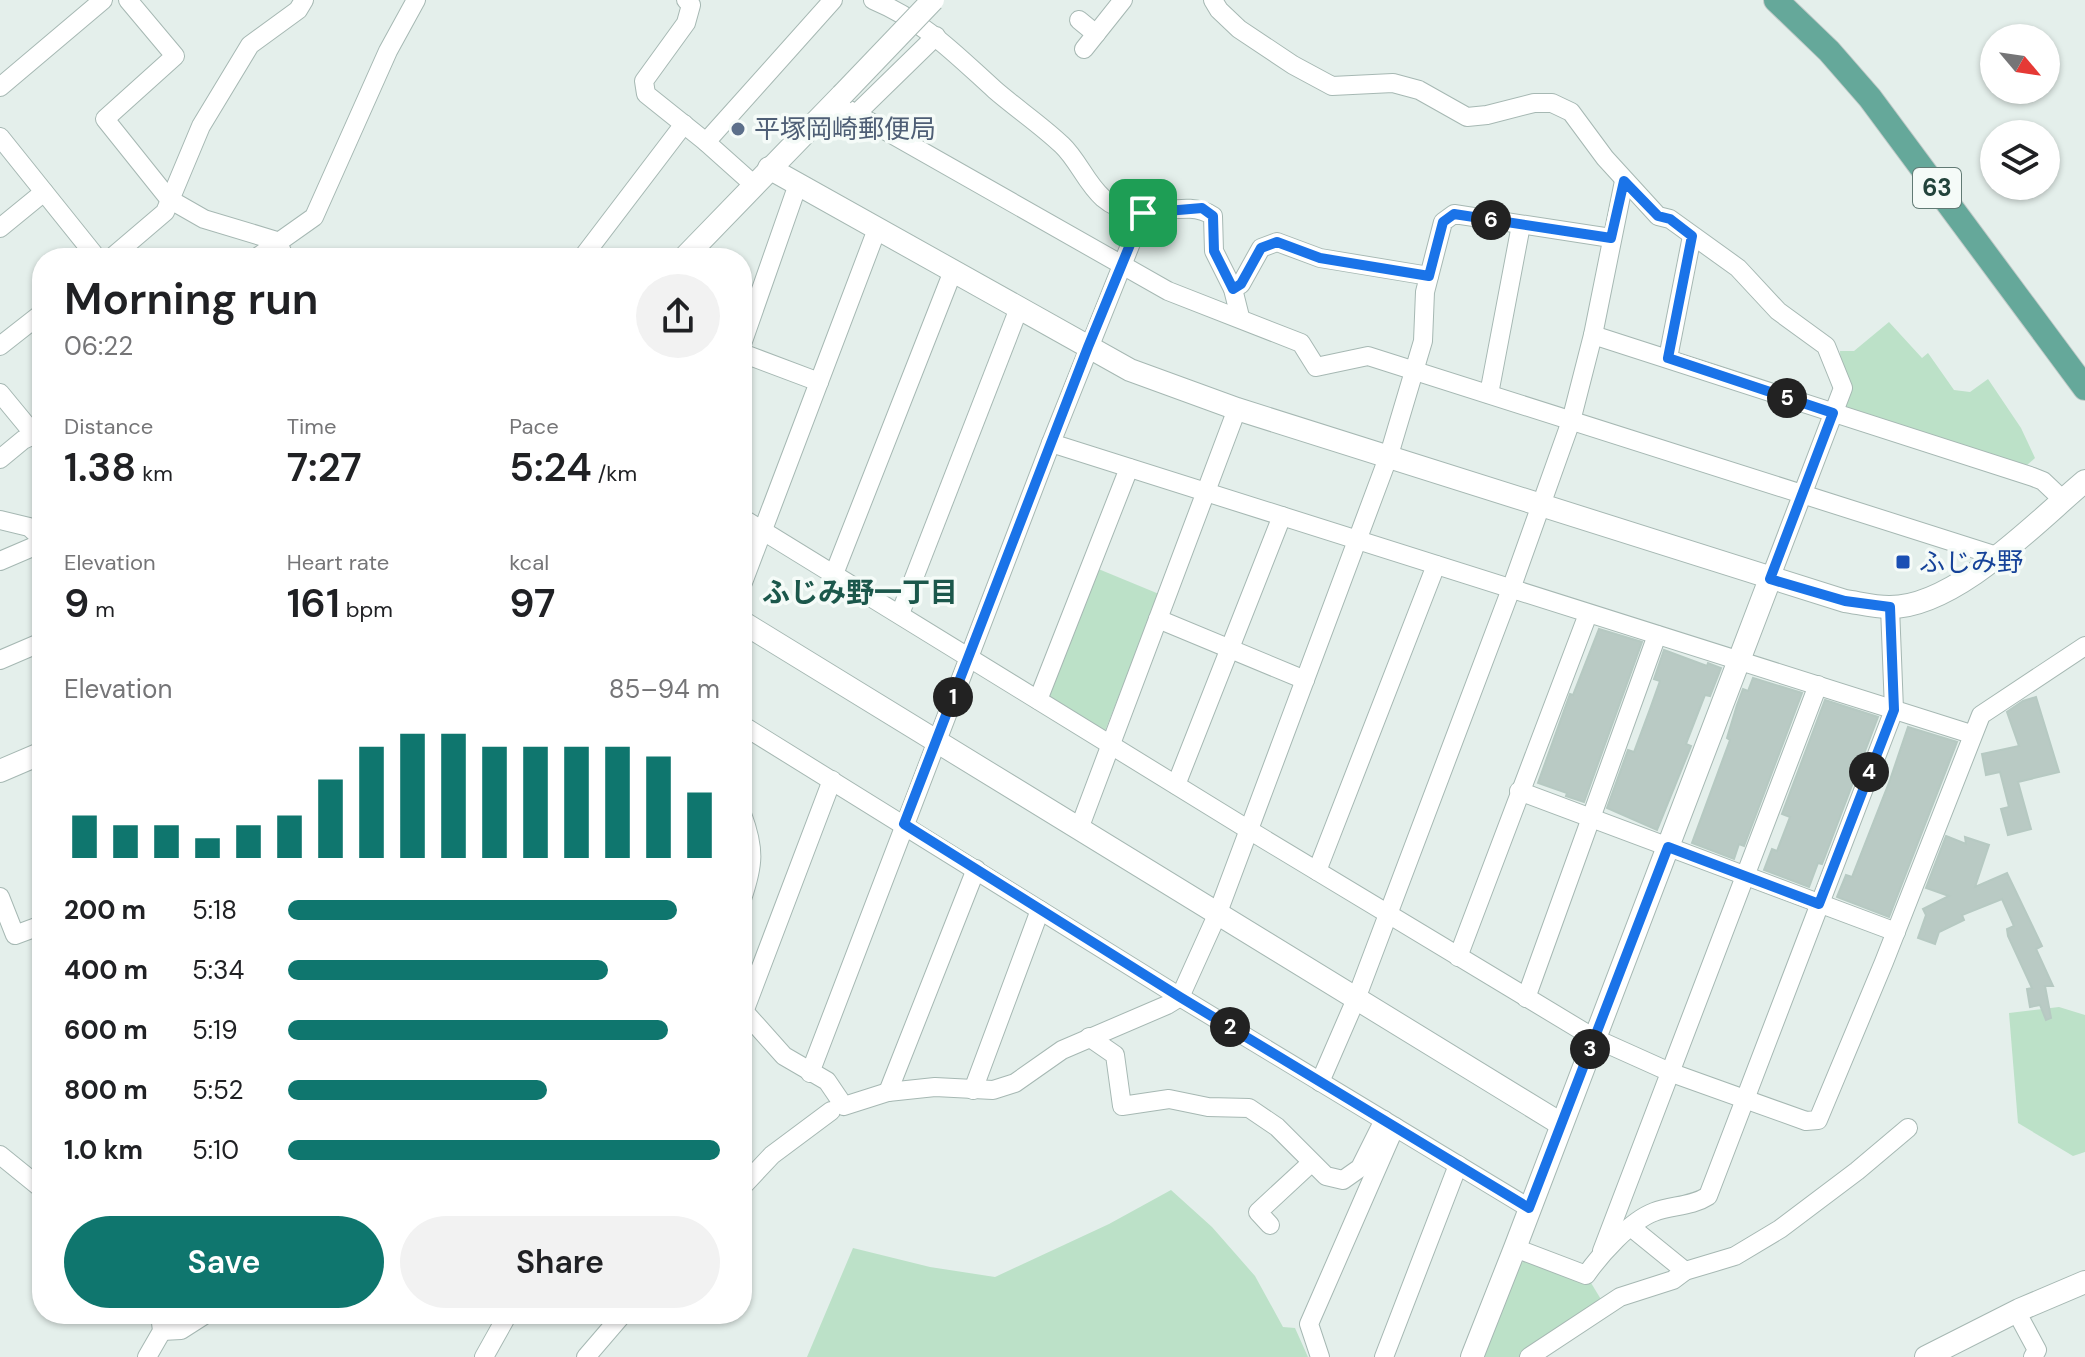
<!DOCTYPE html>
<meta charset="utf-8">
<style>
:root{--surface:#fff;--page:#f2f2f2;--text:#202124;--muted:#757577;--accent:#0f766e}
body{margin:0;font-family:"DM Sans","Noto Sans JP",sans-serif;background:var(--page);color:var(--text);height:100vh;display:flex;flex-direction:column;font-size:30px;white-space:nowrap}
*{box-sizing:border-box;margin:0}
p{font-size:26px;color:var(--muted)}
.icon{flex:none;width:44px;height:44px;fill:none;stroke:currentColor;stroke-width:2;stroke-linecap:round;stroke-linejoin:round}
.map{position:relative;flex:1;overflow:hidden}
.side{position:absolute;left:32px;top:248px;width:720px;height:1076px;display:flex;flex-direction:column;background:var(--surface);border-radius:32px;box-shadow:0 2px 6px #0004}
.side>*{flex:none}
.needle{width:52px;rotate:119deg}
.buttons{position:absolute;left:1980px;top:24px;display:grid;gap:16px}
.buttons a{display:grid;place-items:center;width:80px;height:80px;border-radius:50%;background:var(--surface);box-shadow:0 2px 6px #0004;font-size:40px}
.pin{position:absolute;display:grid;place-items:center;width:68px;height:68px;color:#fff;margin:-34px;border-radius:16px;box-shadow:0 4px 12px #0006}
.km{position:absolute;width:40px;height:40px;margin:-20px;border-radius:50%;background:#222;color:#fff;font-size:22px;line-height:40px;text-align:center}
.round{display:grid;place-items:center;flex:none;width:84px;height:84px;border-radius:42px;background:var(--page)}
.head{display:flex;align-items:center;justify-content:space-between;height:136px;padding:0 32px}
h1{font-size:44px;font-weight:600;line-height:60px}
.figures{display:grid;grid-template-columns:repeat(3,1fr);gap:12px;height:136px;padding:8px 32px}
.figures div{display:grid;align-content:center}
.figures b{font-size:40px;font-weight:600}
.figures small{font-size:22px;font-weight:400}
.figures p{font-size:22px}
.chart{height:224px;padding:16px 32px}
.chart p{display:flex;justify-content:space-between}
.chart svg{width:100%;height:144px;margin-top:8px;stroke:var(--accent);stroke-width:6}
.primary-button{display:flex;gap:16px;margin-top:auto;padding:16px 32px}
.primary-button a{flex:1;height:92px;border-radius:48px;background:var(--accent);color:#fff;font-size:32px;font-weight:600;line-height:92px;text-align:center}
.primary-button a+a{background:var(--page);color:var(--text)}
ul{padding:0 32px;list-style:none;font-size:26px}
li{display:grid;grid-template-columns:128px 96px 1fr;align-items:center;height:60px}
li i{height:20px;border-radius:10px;background:var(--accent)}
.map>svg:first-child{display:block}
.green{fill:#bce1c8}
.building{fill:#b9cac4;stroke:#b6c9c2;stroke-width:2}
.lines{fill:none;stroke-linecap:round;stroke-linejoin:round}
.minor-casing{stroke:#a6b8b3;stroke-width:20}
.tertiary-casing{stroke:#a6b8b3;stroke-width:24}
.primary-casing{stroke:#c1cac8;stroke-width:26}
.minor{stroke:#fff;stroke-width:18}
.tertiary{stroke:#fff;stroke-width:22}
.primary{stroke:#65a89a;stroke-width:24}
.tertiary-bridge-casing{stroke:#a6b8b3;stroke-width:24;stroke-linecap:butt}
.tertiary-bridge{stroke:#fff;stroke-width:22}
.route-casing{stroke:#fff;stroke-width:16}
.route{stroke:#1a73e8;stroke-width:10}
.service-dot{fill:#5c6f8a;stroke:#f5fbf8;stroke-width:3}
.transit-dot{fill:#1a4fb4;stroke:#f5fbf8;stroke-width:3}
.labels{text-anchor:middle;stroke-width:7;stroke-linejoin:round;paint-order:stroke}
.shield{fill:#f5fbf8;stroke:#617a74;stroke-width:2}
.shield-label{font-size:24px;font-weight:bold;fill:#22433b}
.service-label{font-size:26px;fill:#4e5e75;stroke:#f5fbf8;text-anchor:start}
.transit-label{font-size:26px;fill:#164399;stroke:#f5fbf8;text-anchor:start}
.neighbourhood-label{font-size:28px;font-weight:bold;fill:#1b574b;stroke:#f5fbf8}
</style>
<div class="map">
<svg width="2085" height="1357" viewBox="0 0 2085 1357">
<rect width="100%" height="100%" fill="#e4efeb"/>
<g class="green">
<path d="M1889 322 1922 358 1928 353 1954 390 1970 392 1988 379 2021 428 2035 458 2027 465 1843 408 1840 351H1854Z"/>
<path d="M1096 568 1159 594 1105 731 1051 701 1049 695Z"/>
<path d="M2059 1007 2085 1015V1152L2073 1156 2018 1123 2009 1013Z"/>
<path d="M1171 1190 1212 1227 1255 1276 1283 1327 1295 1328 1308 1357H807L853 1248 930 1267 995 1277 1109 1224Z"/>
<path d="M1527 1258 1588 1278 1602 1301 1523 1357H1481L1517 1267Z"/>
</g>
<g class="building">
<path d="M1599 629 1642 642 1584 802 1566 796 1567 793 1538 783 1570 694 1573 695Z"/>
<path d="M1664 650 1707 666 1708 663 1721 668 1710 696 1705 695 1686 744 1691 746 1657 830 1607 808 1628 750 1634 752 1650 709 1660 681 1654 679Z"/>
<path d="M1753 678 1802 693 1744 846 1739 844 1734 859 1692 843 1730 740 1727 738 1737 705 1743 689 1748 691Z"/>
<path d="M2036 697 2059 772 2018 782 2031 829 2008 835 2001 809 2009 807 2000 772 1986 775 1982 754 2019 746 2007 712 2023 701Z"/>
<path d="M1825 700 1878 717 1822 864 1818 863 1809 887 1764 870 1772 849 1777 851 1790 817 1782 814Z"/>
<path d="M1908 727 1957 742 1889 917 1837 897 1846 875 1852 877 1890 780Z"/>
<path d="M1946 836 1966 844 1965 837 1989 845 1975 887 2007 873 2042 946 2036 949 2053 986H2045L2051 1018 2046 1020 2040 1005 2030 1007 2027 989 2032 988 2008 936 2007 929 2014 926 2002 899 1962 915 1964 920 1939 932 1935 944 1918 938 1926 915 1923 909 1949 896 1926 888Z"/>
</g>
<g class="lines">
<g class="minor-casing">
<g id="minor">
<path d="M128 0 175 56 105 119 169 199 204 219 277 241 285 258"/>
<path d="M686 0 691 5 686 23 644 81 646 94 706 142 753 184"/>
<path d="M873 0C925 22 954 53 995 90 1017 109 1041 125 1062 145 1078 160 1086 183 1103 198 1139 229 1182 195 1213 216L1214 251 1233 289 1240 317"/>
<path d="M1213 0 1219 10 1239 29 1293 65 1332 86 1393 83 1419 90 1467 117 1487 115 1534 103H1552L1571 112 1605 158 1658 216 1670 219 1738 268 1778 311 1826 346 1843 388 1770 579"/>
<path d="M1079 20 1096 34"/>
<path d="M1084 49 1123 0"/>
<path d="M0 87 103 0"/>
<path d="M835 102 1168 291 1301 343 1316 367 1368 356 1997 556"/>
<path d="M855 115 936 36"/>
<path d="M0 137 97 258"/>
<path d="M706 142 833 0"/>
<path d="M0 228 44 192"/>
<path d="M111 258 165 212 201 126 250 45 298 10 304 0"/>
<path d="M256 258 314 217 388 51 416 0"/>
<path d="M582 258 684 124"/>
<path d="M1233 289 1241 284 1261 248 1277 242 1320 258 1429 276"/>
<path d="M1593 335 2033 477 2043 481 2063 500"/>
<path d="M742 344 798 184"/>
<path d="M0 346 42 313"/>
<path d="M742 353 819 382"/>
<path d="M1668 358 1692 236"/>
<path d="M0 393 42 444"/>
<path d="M1489 394 1521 225"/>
<path d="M1051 443 1971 734"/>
<path d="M0 459 23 440 42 431"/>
<path d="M742 518 1249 830 1594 1038 1672 1073 1806 1121 1818 1120 1884 962 1981 715 2085 646"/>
<path d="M0 520 29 527 42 539"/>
<path d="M0 561 42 543"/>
<path d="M834 574 953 271"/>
<path d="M742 585 877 229"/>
<path d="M900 614 1019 308"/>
<path d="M1158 619 1305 680"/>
<path d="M0 660 42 642"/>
<path d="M1038 700 1129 468"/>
<path d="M742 725 1180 997 1529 1208"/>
<path d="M1176 785 1282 516"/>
<path d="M1519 791 1896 932"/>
<path d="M742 814C755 849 754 864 742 899"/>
<path d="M1079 829 1237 409"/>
<path d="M1317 871 1436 565"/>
<path d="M0 897 15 935 42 925"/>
<path d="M1458 957 1588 614"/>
<path d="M1526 998 1657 635"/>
<path d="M742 1009 784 1056 827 1081 844 1106 888 1092 935 1087 993 1090 1015 1083 1062 1050 1167 1005 1180 997 1217 915 1389 455 1423 341 1425 292 1443 222 1454 214 1611 238"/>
<path d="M744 1012 832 780"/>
<path d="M1089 1037 1115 1055 1122 1106 1169 1099 1208 1107 1249 1108 1277 1127 1326 1176 1343 1180 1360 1168 1384 1120"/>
<path d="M810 1073 1051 443 1143 213"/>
<path d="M1320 1082 1356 999 1511 589 1571 421 1593 335 1624 181"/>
<path d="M973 1090 1040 910"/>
<path d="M888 1092 976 869"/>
<path d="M0 1155 42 1189"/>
<path d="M742 1187 772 1155 831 1111"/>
<path d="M1270 1225 1258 1212 1311 1163"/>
<path d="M1632 1228 1685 1271"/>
<path d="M1515 1248 1586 1275C1600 1255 1630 1221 1654 1212 1672 1205 1691 1207 1708 1196L1894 710 1890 607"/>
<path d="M1602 1251 1818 685"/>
<path d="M2016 1311 2037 1350 2033 1357"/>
<path d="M162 1331 181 1330 206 1314"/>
<path d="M147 1357 162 1331 160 1314"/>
<path d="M484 1357 508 1314"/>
<path d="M586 1357 623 1314"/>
<path d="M1320 1357 1309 1324 1395 1127"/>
<path d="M1384 1357 1458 1165"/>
<path d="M1529 1357 1620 1297 1673 1280 1685 1271 1735 1256 1780 1229 1857 1171 1908 1128"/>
</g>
</g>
<g class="tertiary-casing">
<g id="tertiary">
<path d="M769 168 1130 370 1237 409 1845 601C1859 603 1874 607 1889 607 1955 608 2036 522 2085 481"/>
<path d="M684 258 842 95"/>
<path d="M742 622 1561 1124"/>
<path d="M0 771 42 753"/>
<path d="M1472 1357 1515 1248 1770 579"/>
<path d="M1926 1357 2019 1310 2085 1282"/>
</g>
</g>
<g class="primary-casing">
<path id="primary" d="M1776 0 1829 51 1870 98 2085 388"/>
</g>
<use href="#minor" class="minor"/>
<use href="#tertiary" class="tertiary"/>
<use href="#primary" class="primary"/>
<g class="tertiary-bridge-casing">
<path id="tertiary-bridge" d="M842 95 933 0"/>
</g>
<use href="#tertiary-bridge" class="tertiary-bridge"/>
</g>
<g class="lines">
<g class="route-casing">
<path id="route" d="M1624 181 1658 216 1670 219 1692 236 1668 358 1833 413 1770 579 1845 601 1890 607 1894 710 1819 904 1668 847 1529 1208 1180 997 904 824 1088 347 1143 213 1202 208 1213 216 1214 251 1233 289 1241 284 1261 248 1277 242 1320 258 1429 276 1443 222 1454 214 1611 238Z"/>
</g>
<use href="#route" class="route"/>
</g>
<circle class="service-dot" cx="738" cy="129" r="8"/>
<rect class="transit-dot" x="1895" y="554" width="16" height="16" rx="4"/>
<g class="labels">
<rect class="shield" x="1913" y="168" width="48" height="40" rx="6"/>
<g class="shield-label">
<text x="1937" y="196">63</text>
</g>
<g class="service-label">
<text x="754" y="138">平塚岡崎郵便局</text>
</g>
<g class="transit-label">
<text x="1919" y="571">ふじみ野</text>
</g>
<g class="neighbourhood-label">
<text x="860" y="602">ふじみ野一丁目</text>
</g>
</g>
</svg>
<div class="buttons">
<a><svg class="needle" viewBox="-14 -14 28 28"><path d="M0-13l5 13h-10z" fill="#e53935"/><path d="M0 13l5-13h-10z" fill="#757577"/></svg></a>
<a><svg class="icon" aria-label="layers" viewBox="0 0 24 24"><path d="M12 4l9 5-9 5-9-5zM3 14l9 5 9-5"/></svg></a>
</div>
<div class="pin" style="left:1143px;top:213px;background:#1e9e55"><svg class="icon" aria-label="arrive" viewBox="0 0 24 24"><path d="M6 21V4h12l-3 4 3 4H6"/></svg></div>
<b class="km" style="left:953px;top:697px">1</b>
<b class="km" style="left:1230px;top:1027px">2</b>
<b class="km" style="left:1590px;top:1049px">3</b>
<b class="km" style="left:1869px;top:772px">4</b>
<b class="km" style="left:1787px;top:398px">5</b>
<b class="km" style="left:1491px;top:220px">6</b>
<section class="side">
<div class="head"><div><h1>Morning run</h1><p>06:22</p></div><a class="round"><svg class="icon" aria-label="share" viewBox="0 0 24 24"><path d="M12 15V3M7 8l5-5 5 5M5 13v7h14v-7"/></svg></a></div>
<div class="figures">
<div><p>Distance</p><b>1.38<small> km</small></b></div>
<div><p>Time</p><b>7:27</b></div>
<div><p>Pace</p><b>5:24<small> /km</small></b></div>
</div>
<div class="figures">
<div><p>Elevation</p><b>9<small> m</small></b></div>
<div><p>Heart rate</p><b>161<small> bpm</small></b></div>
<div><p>kcal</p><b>97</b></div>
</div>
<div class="chart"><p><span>Elevation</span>85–94 m</p>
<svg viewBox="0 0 160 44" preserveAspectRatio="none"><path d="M5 44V31M15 44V34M25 44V34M35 44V38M45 44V34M55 44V31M65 44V20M75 44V10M85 44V6M95 44V6M105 44V10M115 44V10M125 44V10M135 44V10M145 44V13M155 44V24"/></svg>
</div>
<ul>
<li><b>200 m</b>5:18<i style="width:90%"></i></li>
<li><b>400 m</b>5:34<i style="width:74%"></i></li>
<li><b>600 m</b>5:19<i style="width:88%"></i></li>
<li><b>800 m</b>5:52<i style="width:60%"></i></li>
<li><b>1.0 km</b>5:10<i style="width:100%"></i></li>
</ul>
<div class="primary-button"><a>Save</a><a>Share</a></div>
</section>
</div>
